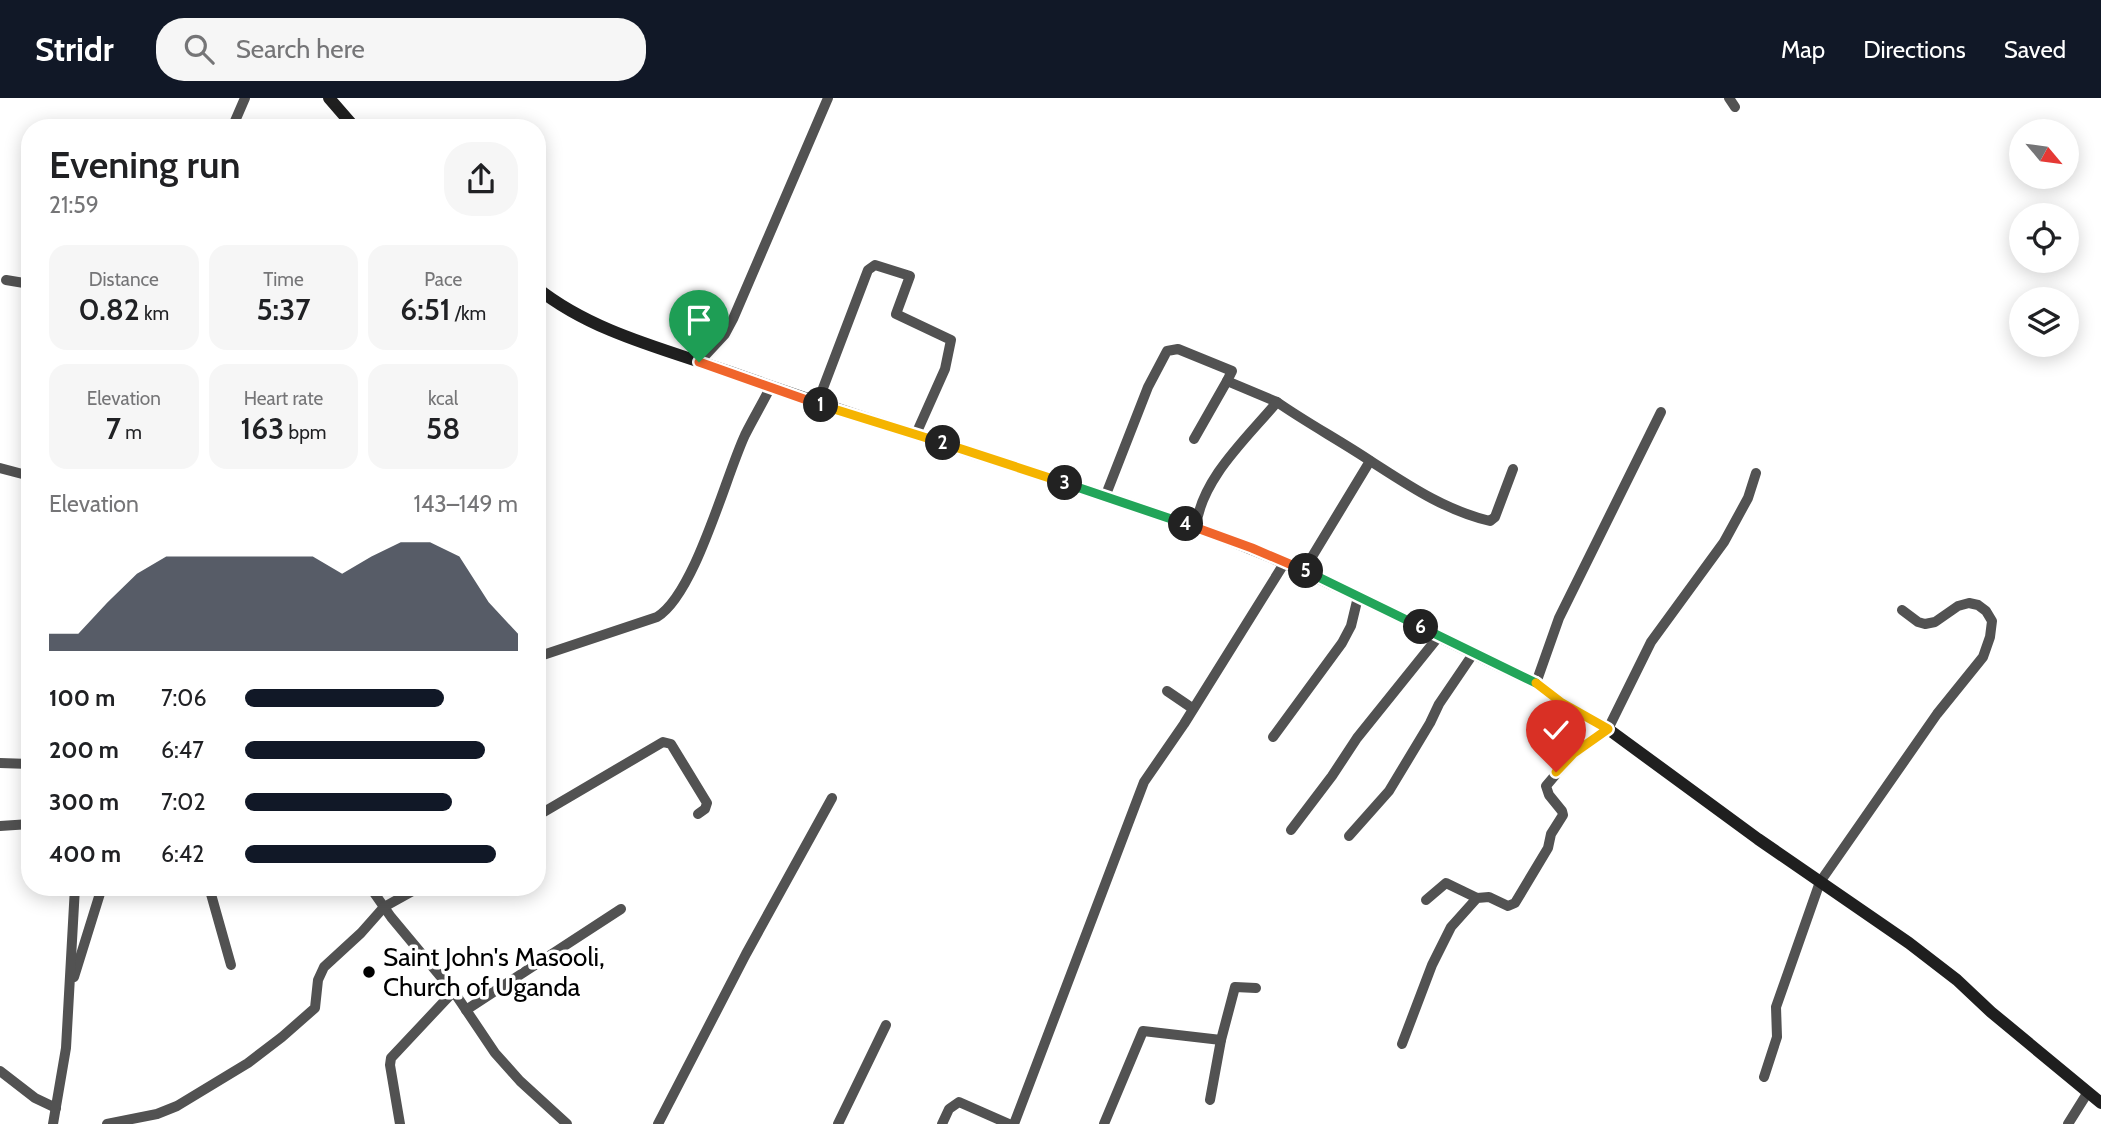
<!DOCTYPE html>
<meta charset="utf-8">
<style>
:root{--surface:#fff;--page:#f6f6f6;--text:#202124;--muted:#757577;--accent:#111827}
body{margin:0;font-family:Cabin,sans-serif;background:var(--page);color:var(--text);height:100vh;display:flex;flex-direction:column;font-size:26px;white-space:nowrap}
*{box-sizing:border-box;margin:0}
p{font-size:23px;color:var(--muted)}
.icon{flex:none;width:38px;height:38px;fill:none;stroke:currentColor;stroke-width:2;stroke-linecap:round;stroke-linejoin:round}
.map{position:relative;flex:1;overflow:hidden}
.panel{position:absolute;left:21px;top:21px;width:525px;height:777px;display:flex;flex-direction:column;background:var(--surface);border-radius:28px;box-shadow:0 4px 18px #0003}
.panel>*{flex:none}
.needle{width:46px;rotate:119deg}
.fabs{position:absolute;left:2009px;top:21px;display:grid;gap:14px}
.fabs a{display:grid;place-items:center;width:70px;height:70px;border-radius:50%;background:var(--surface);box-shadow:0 4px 18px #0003;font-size:35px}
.pin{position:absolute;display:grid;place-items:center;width:60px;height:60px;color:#fff;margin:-72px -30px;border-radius:50% 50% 50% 0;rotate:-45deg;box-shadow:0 0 7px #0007}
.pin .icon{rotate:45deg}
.km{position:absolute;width:35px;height:35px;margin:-18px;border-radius:50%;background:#222;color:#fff;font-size:19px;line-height:35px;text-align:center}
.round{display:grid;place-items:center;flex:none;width:74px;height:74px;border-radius:28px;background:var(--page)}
.overview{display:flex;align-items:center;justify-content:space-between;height:119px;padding:0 28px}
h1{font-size:38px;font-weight:600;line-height:52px}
.stats{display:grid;grid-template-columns:repeat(3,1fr);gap:10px;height:119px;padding:7px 28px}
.stats div{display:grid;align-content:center;border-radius:18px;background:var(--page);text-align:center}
.stats b{font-size:30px;font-weight:600}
.stats small{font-size:19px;font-weight:400}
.stats p{font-size:19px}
.chart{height:196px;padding:14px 28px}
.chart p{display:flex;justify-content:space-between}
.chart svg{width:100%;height:126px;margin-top:7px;fill:var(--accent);opacity:.7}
ul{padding:0 28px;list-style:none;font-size:23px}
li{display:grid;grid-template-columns:112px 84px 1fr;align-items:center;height:52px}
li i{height:18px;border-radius:9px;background:var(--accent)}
header{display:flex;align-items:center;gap:42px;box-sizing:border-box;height:98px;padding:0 35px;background:var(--accent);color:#fff}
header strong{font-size:33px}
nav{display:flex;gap:38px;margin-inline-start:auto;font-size:24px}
.search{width:490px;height:63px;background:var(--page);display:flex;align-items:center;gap:18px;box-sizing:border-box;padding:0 24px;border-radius:28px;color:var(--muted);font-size:26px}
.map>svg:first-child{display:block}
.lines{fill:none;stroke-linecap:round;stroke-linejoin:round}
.street{stroke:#525252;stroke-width:10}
.secondary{stroke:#1f1f1f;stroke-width:12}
.split-1-casing{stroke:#fff;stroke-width:14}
.split-2-casing{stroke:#fff;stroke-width:14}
.split-3-casing{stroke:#fff;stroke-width:14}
.split-4-casing{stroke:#fff;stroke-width:14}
.split-5-casing{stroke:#fff;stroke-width:14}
.split-6-casing{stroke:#fff;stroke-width:14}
.split-7-casing{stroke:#fff;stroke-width:14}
.split-8-casing{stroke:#fff;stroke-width:14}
.split-1{stroke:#f0652b;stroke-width:9}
.split-2{stroke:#f5b400;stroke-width:9}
.split-3{stroke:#f5b400;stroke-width:9}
.split-4{stroke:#22a559;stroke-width:9}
.split-5{stroke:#f0652b;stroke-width:9}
.split-6{stroke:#22a559;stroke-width:9}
.split-7{stroke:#22a559;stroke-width:9}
.split-8{stroke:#f5b400;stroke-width:9}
.poi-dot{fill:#000;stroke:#fff;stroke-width:2.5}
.labels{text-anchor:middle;stroke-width:7;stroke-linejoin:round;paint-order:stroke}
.poi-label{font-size:26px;fill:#000;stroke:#fff;text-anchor:start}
</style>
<header>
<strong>Stridr</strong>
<div class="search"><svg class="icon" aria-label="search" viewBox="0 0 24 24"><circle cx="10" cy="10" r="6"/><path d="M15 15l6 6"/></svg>Search here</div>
<nav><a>Map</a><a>Directions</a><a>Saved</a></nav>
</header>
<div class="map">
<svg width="2101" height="1026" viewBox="0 0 2101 1026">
<rect width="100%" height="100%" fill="#fff"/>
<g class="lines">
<g class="street">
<path d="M1729 0 1735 9"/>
<path d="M232 30 245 0"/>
<path d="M6 182 30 186"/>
<path d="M699 264 725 236 733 221 828 0"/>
<path d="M817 306 868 172 875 167 910 178 896 216 951 242 945 271 916 336"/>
<path d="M1194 341 1227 283 1277 304"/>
<path d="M0 370 30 378"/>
<path d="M1105 399 1148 289 1167 253 1178 251 1232 273 1227 283"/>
<path d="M1196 429C1201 381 1247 340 1277 304 1307 325 1339 342 1369 362 1408 387 1444 412 1490 423L1495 419 1513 371"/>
<path d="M1304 472 1370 363"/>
<path d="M537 559 657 519C695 496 725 380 745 337 753 321 762 306 770 290"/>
<path d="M1536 585 1559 520 1661 314"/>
<path d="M1167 593 1192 610"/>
<path d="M1273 639 1342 545 1351 528 1358 499"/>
<path d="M0 665 30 666"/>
<path d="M537 718 663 644 671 646 707 705 705 711 698 716"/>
<path d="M0 728 30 726"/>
<path d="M1291 732 1332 678 1357 640 1439 538"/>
<path d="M1349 738 1389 693 1430 625 1439 606 1473 556"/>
<path d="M209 789 231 867"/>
<path d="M370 789 391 819 456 897 495 955 520 983 567 1026"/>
<path d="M1426 802 1446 785 1477 800"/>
<path d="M74 879 102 789"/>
<path d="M466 912 621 811"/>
<path d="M1402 946 1432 867 1451 829 1477 800 1489 799 1508 808 1515 805 1548 750 1551 736 1563 717 1562 713 1549 697 1546 688 1574 655 1608 631 1651 544 1724 444 1748 400 1756 375"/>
<path d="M0 973 35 1000 56 1010"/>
<path d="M1764 979 1777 939 1776 909 1820 784 1937 616 1983 559 1990 539 1992 523 1986 513 1978 507 1969 505 1958 508 1935 524 1925 526 1918 524 1902 512"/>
<path d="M1210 1002 1221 942 1235 889 1256 890"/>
<path d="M53 1026 66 950 75 789"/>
<path d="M107 1026 157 1016 177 1008 248 965 282 939 315 910 318 882 324 869 361 835 384 809 420 789"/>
<path d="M400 1026 390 967 391 960 453 894"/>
<path d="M658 1026 746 856 832 700"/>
<path d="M838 1026 886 927"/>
<path d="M942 1026 949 1011 959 1004 1009 1026"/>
<path d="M1014 1026 1144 684 1184 626 1285 464"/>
<path d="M1104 1026 1143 933 1221 942"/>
<path d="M2068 1026 2088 994"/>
</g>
<g class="secondary">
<path d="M329 0 355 30"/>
<path d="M537 190C592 234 664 251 730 274 884 329 1042 375 1197 430 1314 471 1423 533 1536 585L1562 605 1608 631 1758 741 1909 845 1957 882 1991 914 2101 1005"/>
</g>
</g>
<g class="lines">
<g class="split-1-casing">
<path id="split-1" d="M699 264 821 307"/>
</g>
<g class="split-2-casing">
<path id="split-2" d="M821 307 943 345"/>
</g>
<g class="split-3-casing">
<path id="split-3" d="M943 345 1065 385"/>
</g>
<g class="split-4-casing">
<path id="split-4" d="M1065 385 1186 426"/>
</g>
<g class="split-5-casing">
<path id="split-5" d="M1186 426 1252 450 1306 473"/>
</g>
<g class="split-6-casing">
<path id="split-6" d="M1306 473 1421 529"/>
</g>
<g class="split-7-casing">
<path id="split-7" d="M1421 529 1536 585"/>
</g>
<g class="split-8-casing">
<path id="split-8" d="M1536 585 1562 605 1608 631 1574 655 1556 674"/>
</g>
<use href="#split-1" class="split-1"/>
<use href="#split-2" class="split-2"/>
<use href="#split-3" class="split-3"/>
<use href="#split-4" class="split-4"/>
<use href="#split-5" class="split-5"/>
<use href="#split-6" class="split-6"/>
<use href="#split-7" class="split-7"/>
<use href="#split-8" class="split-8"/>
</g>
<circle class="poi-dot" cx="369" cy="874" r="7"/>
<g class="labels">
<g class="poi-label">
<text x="383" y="868">Saint John's Masooli,<tspan x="383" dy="30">Church of Uganda</tspan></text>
</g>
</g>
</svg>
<div class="fabs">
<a><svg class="needle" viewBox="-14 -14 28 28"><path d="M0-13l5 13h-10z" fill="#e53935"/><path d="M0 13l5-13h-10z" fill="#757577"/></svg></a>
<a><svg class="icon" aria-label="locate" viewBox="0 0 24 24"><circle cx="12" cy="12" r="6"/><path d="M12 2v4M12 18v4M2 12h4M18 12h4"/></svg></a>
<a><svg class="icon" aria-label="layers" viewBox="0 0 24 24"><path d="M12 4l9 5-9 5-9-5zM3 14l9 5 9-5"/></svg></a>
</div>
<div class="pin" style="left:699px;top:264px;background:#1e9e55"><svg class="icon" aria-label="arrive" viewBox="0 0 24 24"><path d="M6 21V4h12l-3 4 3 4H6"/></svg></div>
<div class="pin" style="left:1556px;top:674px;background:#d93025"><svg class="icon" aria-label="check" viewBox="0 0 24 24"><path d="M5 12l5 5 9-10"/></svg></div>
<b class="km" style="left:821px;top:307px">1</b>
<b class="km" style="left:943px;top:345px">2</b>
<b class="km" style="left:1065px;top:385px">3</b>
<b class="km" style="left:1186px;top:426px">4</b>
<b class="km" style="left:1306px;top:473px">5</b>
<b class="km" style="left:1421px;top:529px">6</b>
<section class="panel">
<div class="overview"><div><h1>Evening run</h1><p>21:59</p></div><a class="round"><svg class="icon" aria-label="share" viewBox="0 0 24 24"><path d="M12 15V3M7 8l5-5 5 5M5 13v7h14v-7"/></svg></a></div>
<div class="stats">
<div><p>Distance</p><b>0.82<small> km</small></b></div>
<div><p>Time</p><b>5:37</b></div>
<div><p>Pace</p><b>6:51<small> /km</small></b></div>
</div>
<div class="stats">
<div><p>Elevation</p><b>7<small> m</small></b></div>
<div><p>Heart rate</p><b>163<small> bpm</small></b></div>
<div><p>kcal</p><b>58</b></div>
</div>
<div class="chart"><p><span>Elevation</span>143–149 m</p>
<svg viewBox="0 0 160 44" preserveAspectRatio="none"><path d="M0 44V38L10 38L20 27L30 17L40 11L50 11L60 11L70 11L80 11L90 11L100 17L110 11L120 6L130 6L140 11L150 27L160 38V44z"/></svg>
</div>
<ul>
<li><b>100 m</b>7:06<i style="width:73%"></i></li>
<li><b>200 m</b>6:47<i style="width:88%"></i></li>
<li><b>300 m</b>7:02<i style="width:76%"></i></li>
<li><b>400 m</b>6:42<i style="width:92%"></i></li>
</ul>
</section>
</div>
